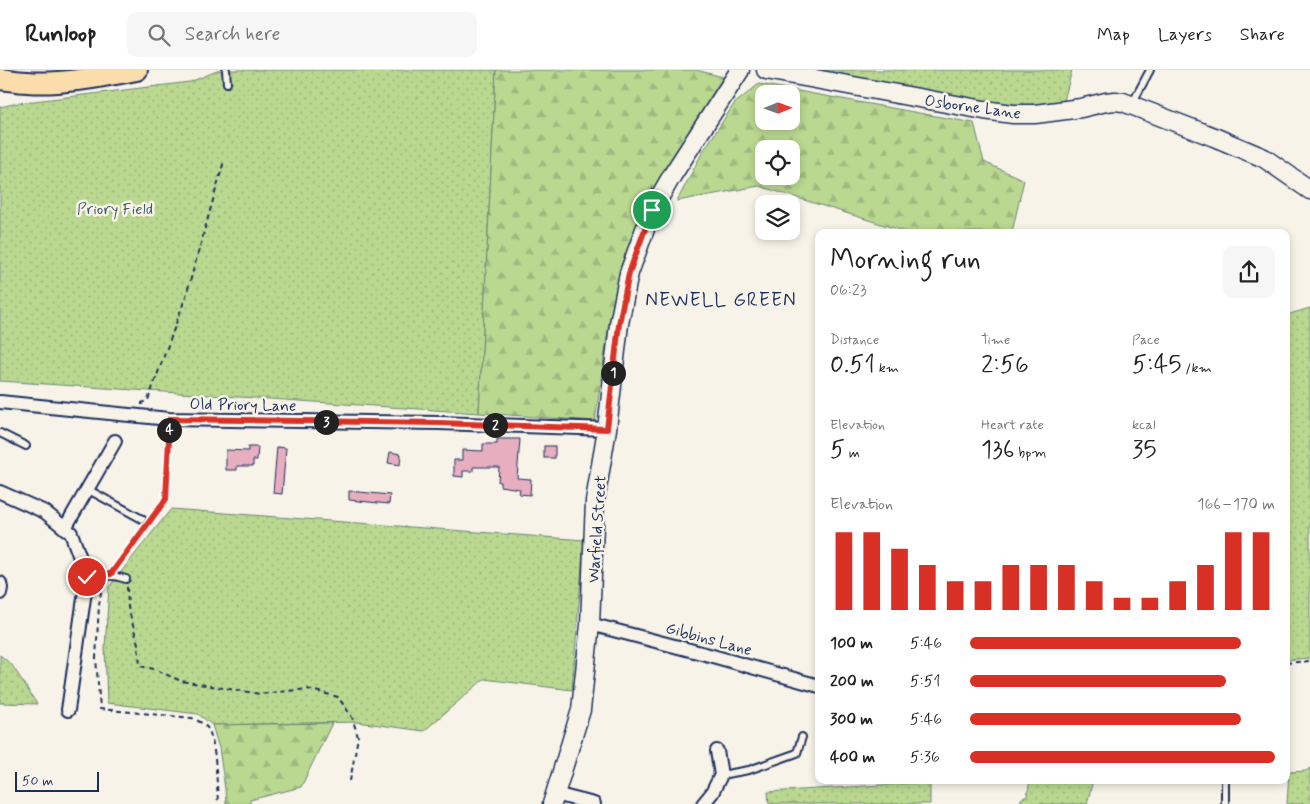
<!DOCTYPE html>
<meta charset="utf-8">
<style>
:root{--surface:#fff;--page:#f6f6f6;--text:#222;--muted:#767676;--line:#e0e0e0;--accent:#d93025}
body{margin:0;font-family:Mynerve,sans-serif;background:var(--page);color:var(--text);height:100vh;display:flex;flex-direction:column;font-size:19px;white-space:nowrap}
*{box-sizing:border-box;margin:0}
p{font-size:16px;color:var(--muted)}
.icon{flex:none;width:28px;height:28px;fill:none;stroke:currentColor;stroke-width:2;stroke-linecap:round;stroke-linejoin:round}
.map{position:relative;flex:1;overflow:hidden}
.sheet{position:absolute;left:815px;top:159px;width:475px;height:555px;display:flex;flex-direction:column;background:var(--surface);border-radius:10px;box-shadow:0 2px 8px #0003}
.sheet>*{flex:none}
.needle{width:32px;rotate:89deg}
.buttons{position:absolute;left:755px;top:15px;display:grid;gap:10px}
.buttons a{display:grid;place-items:center;width:45px;height:45px;border-radius:10px;background:var(--surface);box-shadow:0 2px 8px #0003;font-size:25px}
.scale{position:absolute;left:15px;bottom:12px;width:84px;box-sizing:border-box;padding-left:5px;border:2px solid #1b2f5e;border-top:0;font-size:14px;line-height:18px;white-space:nowrap;color:#1b2f5e;-webkit-text-stroke:4px #f7f3e8;paint-order:stroke}
.pin{position:absolute;display:grid;place-items:center;width:42px;height:42px;color:#fff;margin:-21px;border:2px solid #fff;border-radius:50%;box-shadow:0 1px 5px #0007}
.km{position:absolute;width:25px;height:25px;margin:-12px;border-radius:50%;background:#222;color:#fff;font-size:14px;line-height:25px;text-align:center}
.round{display:grid;place-items:center;flex:none;width:52px;height:52px;border-radius:10px;background:var(--page)}
.head{display:flex;align-items:center;justify-content:space-between;height:85px;padding:0 15px}
h1{font-size:28px;font-weight:600;line-height:38px}
.figures{display:grid;grid-template-columns:repeat(3,1fr);gap:8px;height:85px;padding:5px 15px}
.figures div{display:grid;align-content:center}
.figures b{font-size:25px;font-weight:600}
.figures small{font-size:14px;font-weight:400}
.figures p{font-size:14px}
.chart{height:140px;padding:10px 15px}
.chart p{display:flex;justify-content:space-between}
.chart svg{width:100%;height:90px;margin-top:5px;stroke:var(--accent);stroke-width:6}
ul{padding:0 15px;list-style:none;font-size:16px}
li{display:grid;grid-template-columns:80px 60px 1fr;align-items:center;height:38px}
li i{height:12px;border-radius:6px;background:var(--accent)}
header{display:flex;align-items:center;gap:30px;box-sizing:border-box;height:70px;padding:0 25px;background:var(--surface);border-bottom:1px solid var(--line)}
header strong{font-size:24px}
nav{display:flex;gap:28px;margin-inline-start:auto;font-size:18px}
.search{width:350px;height:45px;background:var(--page);display:flex;align-items:center;gap:12px;box-sizing:border-box;padding:0 18px;border-radius:10px;color:var(--muted);font-size:19px}
.map>svg:first-child{display:block}
.grass{fill:url(#grass-dots);stroke:#6a8477}
.forest{fill:url(#forest-firs);stroke:#6a8477;fill-rule:evenodd}
.building{fill:#e7aebf;stroke:#1b2f5e}
.lines{fill:none;stroke-linecap:round;stroke-linejoin:round}
.lane-casing{stroke:#1b2f5e;stroke-width:10}
.street-casing{stroke:#1b2f5e;stroke-width:16}
.secondary-casing{stroke:#1b2f5e;stroke-width:21}
.primary-casing{stroke:#1b2f5e;stroke-width:24}
.path{stroke:#1b2f5e;stroke-width:2;stroke-dasharray:5 4;stroke-linecap:butt}
.lane{stroke:#f7f3e8;stroke-width:6}
.street{stroke:#f7f3e8;stroke-width:12}
.secondary{stroke:#f7f3e8;stroke-width:18}
.primary{stroke:#faddab;stroke-width:20}
.route-casing{stroke:#fff;stroke-width:10}
.route{stroke:#d93025;stroke-width:6}
.labels{text-anchor:middle;stroke-width:5;stroke-linejoin:round;paint-order:stroke}
.street-label{font-size:16px;fill:#1b2f5e;stroke:#f7f3e8}
.park-label{font-size:16px;fill:#43596a;stroke:#f7f3e8}
.quarter-label{font-size:19px;letter-spacing:1px;fill:#1b2f5e;stroke:#f7f3e8}
</style>
<header>
<strong>Runloop</strong>
<div class="search"><svg class="icon" aria-label="search" viewBox="0 0 24 24"><circle cx="10" cy="10" r="6"/><path d="M15 15l6 6"/></svg>Search here</div>
<nav><a>Map</a><a>Layers</a><a>Share</a></nav>
</header>
<div class="map">
<svg width="1310" height="734" viewBox="0 0 1310 734">
<defs>
<pattern id="grass-dots" width="8" height="8" patternUnits="userSpaceOnUse" patternTransform="scale(1.25)"><rect width="8" height="8" fill="#bad890"/><path d="M2 2h.1M6 6h.1" fill="none" stroke="#9fba7f" stroke-width="1.8" stroke-linecap="round"/></pattern>
<pattern id="forest-firs" width="22" height="20" patternUnits="userSpaceOnUse" patternTransform="scale(1.25)"><rect width="22" height="20" fill="#bad890"/><path d="M5 1l3.5 6h-7zM16 11l3.5 6h-7z" fill="#9fba7f"/></pattern>
</defs>
<rect width="100%" height="100%" fill="#f7f3e8"/>
<filter id="ink" filterUnits="userSpaceOnUse"><feTurbulence type="fractalNoise" baseFrequency=".02" numOctaves="2"/><feDisplacementMap in="SourceGraphic" scale="10" xChannelSelector="R" yChannelSelector="G"/><feConvolveMatrix kernelMatrix="1 2 1 2 8 2 1 2 1" color-interpolation-filters="sRGB"/></filter>
<g filter="url(#ink)">
<g class="grass">
<path d="M226 0H496L479 343 0 311V37L18 33 190 12 217 1Z"/>
<path d="M799 0H1072L1060 46Z"/>
<path d="M1310 238V588L1286 590V246L1293 243Z"/>
<path d="M171 439 584 470 572 620 484 609 424 661 357 652 212 655 198 644 107 633 105 578 109 517Z"/>
<path d="M0 585 12 595 37 634 0 633Z"/>
<path d="M1310 698V734H1287L1289 702 1306 701Z"/>
<path d="M1030 710H1093L1087 734H1021V729L1027 726Z"/>
<path d="M930 712V734H769L768 722Z"/>
</g>
<g class="forest">
<path d="M496 0H696L723 7 690 60 645 136 621 196 610 249 595 351 479 343Z"/>
<path d="M759 14 974 53 984 92 1024 110 1012 162H907L759 116 677 131 702 83 734 34ZM764 24H791V51H764ZM764 79H791V106H764Z"/>
<path d="M332 653 301 717 250 730V734H226L225 719 219 678 212 655Z"/>
</g>
<g class="building">
<path d="M497 369H520L517 408 531 409 530 425 519 424 520 419 500 416V412H498L499 397H473V401H463V407L454 406V390H462V380L483 381V374H497Z"/>
<rect x="544" y="376" width="11" height="12"/>
<path d="M248 377H258L257 390H253V396H237V400H226V380L248 381Z"/>
<path d="M277 377 286 378 282 424 273 423Z"/>
<path d="M390 382 401 384 400 395 388 393Z"/>
<path d="M349 421 390 425 389 434 349 430Z"/>
</g>
<g class="lines">
<g class="lane-casing">
<g id="lane">
<path d="M226 0 227 13"/>
<path d="M1132 34 1150 0"/>
<path d="M0 363 26 376"/>
<path d="M87 419 142 449"/>
<path d="M87 507C103 504 111 505 126 509"/>
<path d="M721 705 749 700 797 683 802 667"/>
<path d="M1225 734V710"/>
</g>
</g>
<g class="street-casing">
<g id="street">
<path d="M0 332 169 349 439 353 607 359"/>
<path d="M0 422 45 442 71 463 87 507 68 640"/>
<path d="M65 458 115 371"/>
<path d="M0 513 1 518 0 523"/>
<path d="M590 554 709 585 819 616"/>
<path d="M555 724 594 734"/>
<path d="M703 734 712 723 721 705 717 681"/>
</g>
</g>
<g class="secondary-casing">
<g id="secondary">
<path d="M766 0 984 40 1013 44H1035L1081 38 1106 32 1115 31 1123 32 1214 67 1264 88 1310 120"/>
<path d="M552 734 581 640 590 554 595 431 607 359 619 254 629 203 652 140 673 104 740 0"/>
</g>
</g>
<g class="primary-casing">
<path id="primary" d="M0 9C9 10 18 12 27 12 61 15 104 6 137 0"/>
</g>
<g class="path">
<path d="M142 335V333L148 330 186 226 224 91"/>
<path d="M151 449 165 429 169 361"/>
<path d="M116 497 146 457"/>
<path d="M104 513 101 522 99 535 96 588 100 639 192 648C198 651 204 653 208 659 216 672 217 717 218 734"/>
<path d="M127 517 128 537 138 574 140 596 154 599 181 611 260 624 307 619 338 627 352 647 358 667 350 711"/>
<path d="M1286 593 1310 591"/>
</g>
<use href="#lane" class="lane"/>
<use href="#street" class="street"/>
<use href="#secondary" class="secondary"/>
<use href="#primary" class="primary"/>
</g>
</g>
<g class="lines" filter="url(#ink)">
<g class="route-casing">
<path id="route" d="M87 507 99 504H111L166 429 170 349 439 353 607 359 619 254 629 203 652 140"/>
</g>
<use href="#route" class="route"/>
</g>
<g class="labels">
<g class="street-label">
<text transform="translate(973 36) rotate(8)" y="6">Osborne Lane</text>
<text transform="translate(243 334) rotate(1)" y="6">Old Priory Lane</text>
<text transform="translate(596 459) rotate(-86)" y="6">Warfield Street</text>
<text transform="translate(709 568) rotate(15)" y="6">Gibbins Lane</text>
</g>
<g class="park-label">
<text x="115" y="144">Priory Field</text>
</g>
<g class="quarter-label">
<text x="721" y="236">NEWELL GREEN</text>
</g>
</g>
</svg>
<div class="buttons">
<a><svg class="needle" viewBox="-14 -14 28 28"><path d="M0-13l5 13h-10z" fill="#e53935"/><path d="M0 13l5-13h-10z" fill="#767676"/></svg></a>
<a><svg class="icon" aria-label="locate" viewBox="0 0 24 24"><circle cx="12" cy="12" r="6"/><path d="M12 2v4M12 18v4M2 12h4M18 12h4"/></svg></a>
<a><svg class="icon" aria-label="layers" viewBox="0 0 24 24"><path d="M12 4l9 5-9 5-9-5zM3 14l9 5 9-5"/></svg></a>
</div>
<div class="scale">50 m</div>
<div class="pin" style="left:652px;top:140px;background:#1e9e55"><svg class="icon" aria-label="arrive" viewBox="0 0 24 24"><path d="M6 21V4h12l-3 4 3 4H6"/></svg></div>
<div class="pin" style="left:87px;top:507px;background:#d93025"><svg class="icon" aria-label="check" viewBox="0 0 24 24"><path d="M5 12l5 5 9-10"/></svg></div>
<b class="km" style="left:613px;top:303px">1</b>
<b class="km" style="left:495px;top:355px">2</b>
<b class="km" style="left:326px;top:352px">3</b>
<b class="km" style="left:169px;top:360px">4</b>
<section class="sheet">
<div class="head"><div><h1>Morning run</h1><p>06:23</p></div><a class="round"><svg class="icon" aria-label="share" viewBox="0 0 24 24"><path d="M12 15V3M7 8l5-5 5 5M5 13v7h14v-7"/></svg></a></div>
<div class="figures">
<div><p>Distance</p><b>0.51<small> km</small></b></div>
<div><p>Time</p><b>2:56</b></div>
<div><p>Pace</p><b>5:45<small> /km</small></b></div>
</div>
<div class="figures">
<div><p>Elevation</p><b>5<small> m</small></b></div>
<div><p>Heart rate</p><b>136<small> bpm</small></b></div>
<div><p>kcal</p><b>35</b></div>
</div>
<div class="chart"><p><span>Elevation</span>166–170 m</p>
<svg viewBox="0 0 160 44" preserveAspectRatio="none"><path d="M5 44V6M15 44V6M25 44V14M35 44V22M45 44V30M55 44V30M65 44V22M75 44V22M85 44V22M95 44V30M105 44V38M115 44V38M125 44V30M135 44V22M145 44V6M155 44V6"/></svg>
</div>
<ul>
<li><b>100 m</b>5:46<i style="width:89%"></i></li>
<li><b>200 m</b>5:51<i style="width:84%"></i></li>
<li><b>300 m</b>5:46<i style="width:89%"></i></li>
<li><b>400 m</b>5:36<i style="width:100%"></i></li>
</ul>
</section>
</div>
